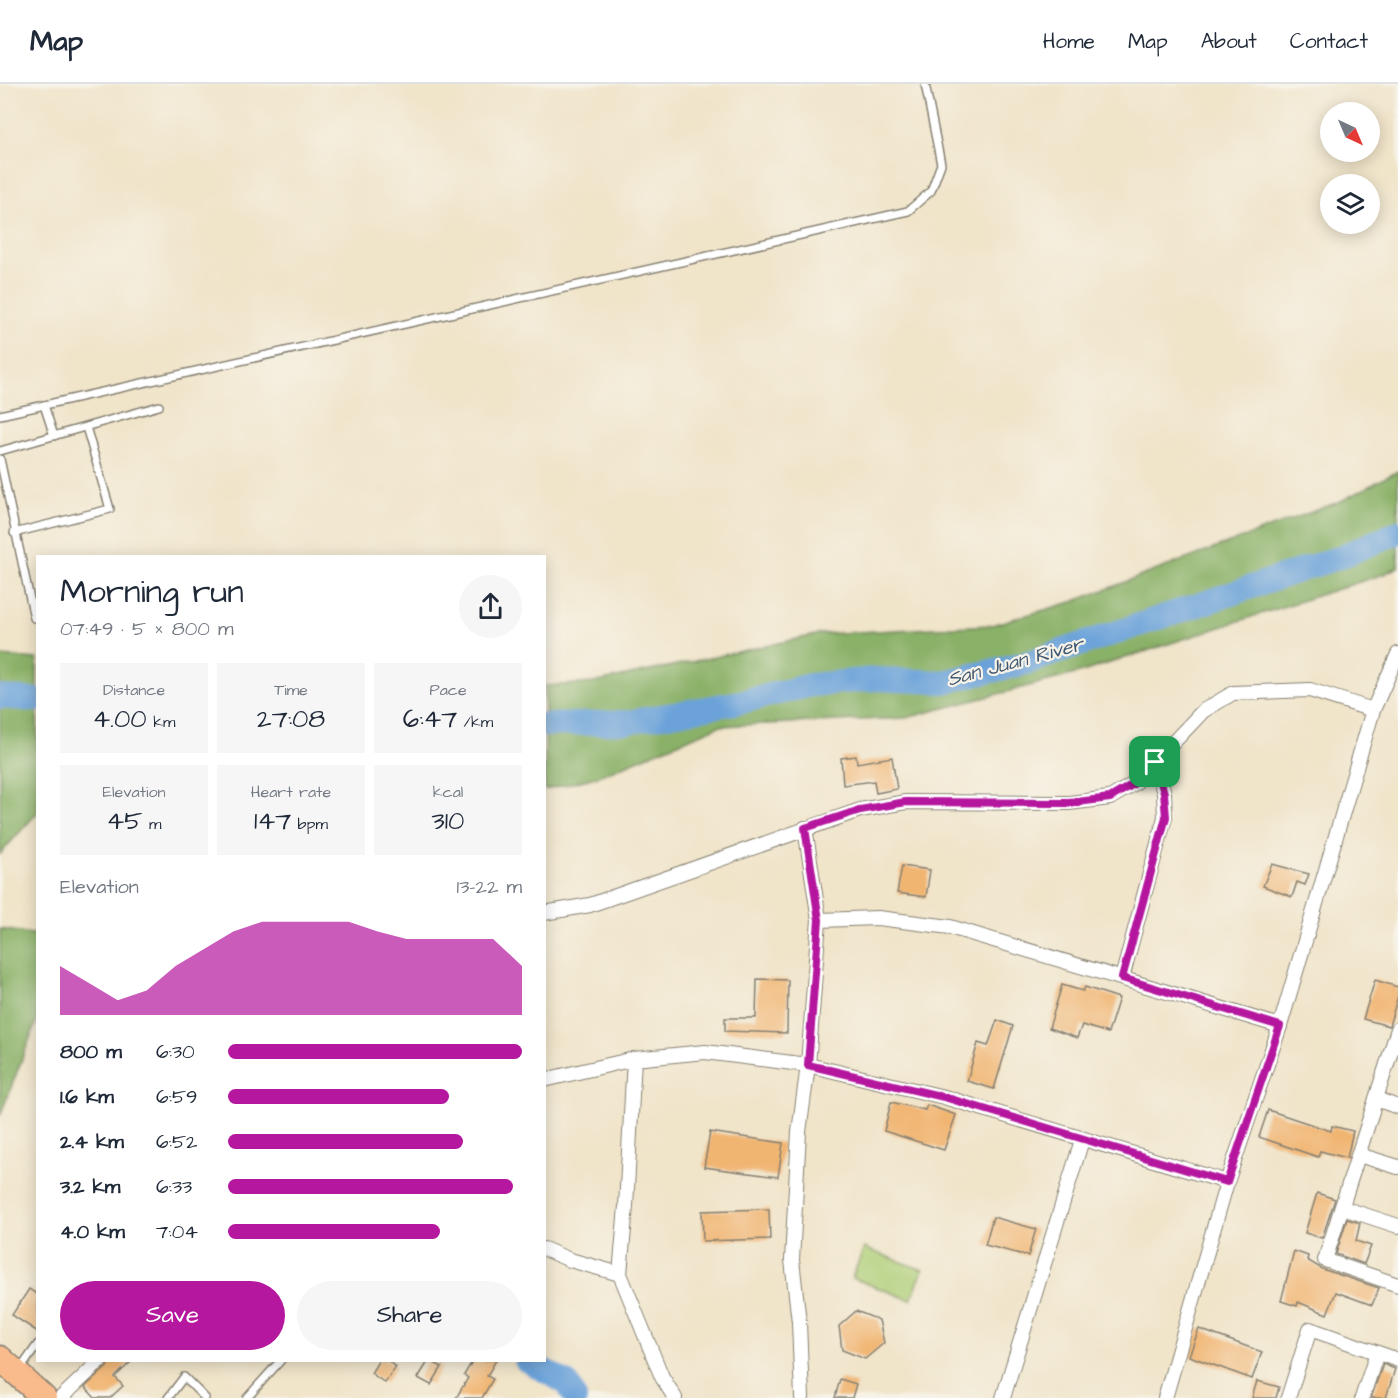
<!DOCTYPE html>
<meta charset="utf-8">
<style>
:root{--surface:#fff;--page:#f6f6f7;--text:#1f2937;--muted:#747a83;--line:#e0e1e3;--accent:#b5179e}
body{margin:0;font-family:"Architects Daughter",sans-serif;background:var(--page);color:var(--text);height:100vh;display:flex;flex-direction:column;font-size:22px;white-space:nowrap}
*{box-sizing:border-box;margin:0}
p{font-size:20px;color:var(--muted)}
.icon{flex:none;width:33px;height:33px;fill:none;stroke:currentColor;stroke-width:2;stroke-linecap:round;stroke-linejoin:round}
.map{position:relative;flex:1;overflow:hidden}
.sheet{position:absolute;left:36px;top:471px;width:510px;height:807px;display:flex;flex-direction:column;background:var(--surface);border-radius:0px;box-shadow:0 3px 15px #0003}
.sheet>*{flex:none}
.needle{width:39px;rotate:136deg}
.tools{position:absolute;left:1320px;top:18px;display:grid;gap:12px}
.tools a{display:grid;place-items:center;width:60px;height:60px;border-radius:50%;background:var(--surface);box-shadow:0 3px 15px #0003;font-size:30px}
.pin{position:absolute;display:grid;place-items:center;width:51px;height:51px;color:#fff;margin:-26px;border-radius:12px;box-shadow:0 3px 9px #0006}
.round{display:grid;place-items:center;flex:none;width:63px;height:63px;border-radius:32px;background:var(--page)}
.summary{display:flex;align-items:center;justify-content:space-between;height:102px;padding:0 24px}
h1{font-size:33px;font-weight:600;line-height:45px}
.stats{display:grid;grid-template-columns:repeat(3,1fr);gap:9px;height:102px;padding:6px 24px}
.stats div{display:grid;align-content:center;border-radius:0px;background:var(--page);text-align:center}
.stats b{font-size:26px;font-weight:600}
.stats small{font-size:16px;font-weight:400}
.stats p{font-size:16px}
.chart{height:168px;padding:12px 24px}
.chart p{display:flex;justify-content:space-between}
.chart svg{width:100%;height:108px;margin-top:6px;fill:var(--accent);opacity:.7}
.button{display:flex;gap:12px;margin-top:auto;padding:12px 24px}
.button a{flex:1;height:69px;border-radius:36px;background:var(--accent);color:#fff;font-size:24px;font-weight:600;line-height:69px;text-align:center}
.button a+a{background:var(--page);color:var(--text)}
ul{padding:0 24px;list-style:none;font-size:20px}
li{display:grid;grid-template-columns:96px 72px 1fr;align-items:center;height:45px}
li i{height:15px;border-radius:8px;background:var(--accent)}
header{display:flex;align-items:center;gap:36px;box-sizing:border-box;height:84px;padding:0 30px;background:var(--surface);border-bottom:2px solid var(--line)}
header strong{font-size:28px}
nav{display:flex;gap:33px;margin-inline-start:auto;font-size:21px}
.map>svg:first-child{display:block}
.green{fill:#aece76;stroke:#657549;stroke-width:1.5}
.forest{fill:#8ab167;stroke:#536642;stroke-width:1.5}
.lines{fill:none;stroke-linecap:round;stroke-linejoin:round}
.river{stroke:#6ba2d9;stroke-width:24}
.building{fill:#f1b572}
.lane-casing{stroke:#868072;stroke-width:10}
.street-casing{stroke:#868072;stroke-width:16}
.highway-casing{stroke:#868072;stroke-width:27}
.lane{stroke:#fff;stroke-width:7}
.street{stroke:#fff;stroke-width:14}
.highway{stroke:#fabb8c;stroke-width:24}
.route-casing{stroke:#fff;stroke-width:12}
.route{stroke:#b5179e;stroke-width:8}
.labels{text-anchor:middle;stroke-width:4.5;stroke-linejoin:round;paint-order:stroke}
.water-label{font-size:20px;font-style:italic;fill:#405871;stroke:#f7f3e8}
</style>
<header>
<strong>Map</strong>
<nav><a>Home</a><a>Map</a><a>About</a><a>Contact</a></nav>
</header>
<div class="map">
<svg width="1398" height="1314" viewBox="0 0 1398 1314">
<rect width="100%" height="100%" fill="#f7f3e8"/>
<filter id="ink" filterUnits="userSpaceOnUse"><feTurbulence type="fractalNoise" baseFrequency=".0167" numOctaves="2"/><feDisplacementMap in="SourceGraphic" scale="12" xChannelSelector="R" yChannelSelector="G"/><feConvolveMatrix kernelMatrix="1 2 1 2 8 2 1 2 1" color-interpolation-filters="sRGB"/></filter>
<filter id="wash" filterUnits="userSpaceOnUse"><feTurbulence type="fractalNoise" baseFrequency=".008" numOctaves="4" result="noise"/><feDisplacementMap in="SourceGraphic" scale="24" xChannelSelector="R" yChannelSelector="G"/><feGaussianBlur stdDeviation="1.35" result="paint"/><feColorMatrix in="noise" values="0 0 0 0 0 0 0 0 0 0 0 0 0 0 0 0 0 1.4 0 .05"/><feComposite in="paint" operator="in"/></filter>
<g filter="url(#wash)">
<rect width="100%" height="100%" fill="#f0e4c9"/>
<path class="green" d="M864 1164 923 1186 911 1216 852 1194Z"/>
<g class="forest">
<path d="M1398 387V483L1384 490 1079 589 906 634 719 642 596 693 545 706V602L593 599 820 550 992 541 1072 518 1341 417Z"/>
<path d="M0 572 37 575 38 728 0 770Z"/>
<path d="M0 845 38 851 37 936 0 1032Z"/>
</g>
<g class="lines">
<g class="river">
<path d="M0 613 38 616"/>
<path d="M544 641 628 638 740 618 811 601 875 595 943 598 1026 579 1340 473 1398 448"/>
<path d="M526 1276 568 1300 575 1314"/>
</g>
</g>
<g id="blocks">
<g class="building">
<path d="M856 672 857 679 892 673 897 705 876 709 874 697 843 701 841 674Z"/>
<path d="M1272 780 1309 790 1305 801 1297 798 1292 813 1263 802Z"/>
<path d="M902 782 930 786 926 813 897 809Z"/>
<path d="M757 895 788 896 787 949 725 947V934H756Z"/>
<path d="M1375 896 1398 903V912L1389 942 1363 935Z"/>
<path d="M1062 901 1083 907 1085 903 1119 914 1108 949 1082 941 1077 954 1049 944Z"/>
<path d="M997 936 1013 942 994 1005 967 997 978 959 988 962Z"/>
<path d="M891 1018 925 1026 927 1021 956 1031 944 1066 884 1047Z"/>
<path d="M1268 1026 1331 1047 1332 1042 1353 1047 1347 1074 1320 1067 1318 1073 1259 1053Z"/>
<path d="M710 1048 783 1059 778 1093 704 1083Z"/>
<path d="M1317 1109 1335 1115 1322 1154 1305 1149Z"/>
<path d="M769 1125 770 1155 703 1157 702 1127Z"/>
<path d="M993 1133 1036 1145 1028 1172 985 1161Z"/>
<path d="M1347 1135 1360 1139 1356 1157 1371 1162 1364 1180 1336 1170Z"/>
<path d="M1294 1167 1308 1172 1307 1176 1322 1185 1379 1204 1372 1221 1336 1208 1327 1230 1298 1218 1297 1222 1281 1217Z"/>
<path d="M29 1205 38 1211V1248L12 1231Z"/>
<path d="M856 1227 879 1236 884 1259 865 1275 842 1266 839 1242Z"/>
<path d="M1199 1245 1262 1268 1252 1295 1189 1272Z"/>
<path d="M110 1276H133L115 1293 123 1302 110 1314H95L85 1303 107 1283Z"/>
<path d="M379 1276H387L396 1283 385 1299 371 1289Z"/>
<path d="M429 1276 442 1283 431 1301 418 1294Z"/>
<path d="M473 1276H496L487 1292 493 1295 482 1314H456L468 1294 464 1291Z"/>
<path d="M1383 1280 1395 1285 1386 1314H1371Z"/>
<path d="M840 1295 856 1300 852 1314H835Z"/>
<path d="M1257 1297 1279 1303 1276 1314H1252Z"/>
</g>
</g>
</g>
<g filter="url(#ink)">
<use href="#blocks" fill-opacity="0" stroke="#868072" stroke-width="1.5"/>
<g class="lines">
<g class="lane-casing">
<g id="lane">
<path d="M44 321 54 352"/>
<path d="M0 331 908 127 931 107 941 80 925 0"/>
<path d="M0 367 159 322"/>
<path d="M0 375 34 534"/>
<path d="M14 449 110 425 86 343"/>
<path d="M19 1287 38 1260"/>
<path d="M168 1314 184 1293 205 1314"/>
<path d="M247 1314 281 1276"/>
</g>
</g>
<g class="street-casing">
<g id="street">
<path d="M544 829 590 821 860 726 906 718 1069 719 1110 714 1135 699 1203 627 1233 609 1310 606 1373 626"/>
<path d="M819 836 878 834 950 843 1280 942"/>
<path d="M1122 894 1165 733 1164 709 1155 678"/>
<path d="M1398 945 1325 1176 1398 1201"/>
<path d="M634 975 626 1122 620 1190 662 1293 675 1314"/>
<path d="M544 996 634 975 705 968 808 981 944 1013 1227 1098"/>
<path d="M1376 1015 1398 1023"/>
<path d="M1359 1071 1398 1083"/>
<path d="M1343 1124 1398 1142"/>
<path d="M544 1165 570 1176 620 1190"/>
<path d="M61 1314 101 1276"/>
<path d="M802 1314 799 1238 792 1176 799 1048 808 981 819 836 805 744"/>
<path d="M1003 1314 1082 1056"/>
<path d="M1165 1314 1227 1098 1280 942 1373 626 1398 570"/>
<path d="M1288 1314 1310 1245 1398 1276"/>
<path d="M1362 1314 1377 1269"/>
</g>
</g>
<g class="highway-casing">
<path id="highway" d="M0 1274 44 1314"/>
</g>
<use href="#lane" class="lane"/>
<use href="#street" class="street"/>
<use href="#highway" class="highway"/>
</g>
</g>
<g class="lines" filter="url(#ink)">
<g class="route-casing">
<path id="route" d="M1155 678 1164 709 1166 733 1122 894 1280 942 1227 1098 944 1013 808 981 819 836 805 744 860 726 906 718 1069 719 1110 714 1135 699Z"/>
</g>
<use href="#route" class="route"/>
</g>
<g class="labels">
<g class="water-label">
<text transform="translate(1015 577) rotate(-15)" y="7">San Juan River</text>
</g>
</g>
</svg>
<div class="tools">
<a><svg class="needle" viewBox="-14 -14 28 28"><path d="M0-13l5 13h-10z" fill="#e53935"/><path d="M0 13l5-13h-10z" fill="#747a83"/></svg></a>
<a><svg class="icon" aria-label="layers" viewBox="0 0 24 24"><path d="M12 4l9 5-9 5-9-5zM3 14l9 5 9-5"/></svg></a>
</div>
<div class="pin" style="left:1155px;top:678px;background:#1e9e55"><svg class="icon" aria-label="arrive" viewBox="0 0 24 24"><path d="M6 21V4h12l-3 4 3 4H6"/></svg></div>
<section class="sheet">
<div class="summary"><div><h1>Morning run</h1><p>07:49 · 5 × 800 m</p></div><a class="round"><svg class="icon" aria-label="share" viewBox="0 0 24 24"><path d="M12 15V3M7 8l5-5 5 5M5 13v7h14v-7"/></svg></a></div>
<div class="stats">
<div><p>Distance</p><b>4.00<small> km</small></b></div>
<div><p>Time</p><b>27:08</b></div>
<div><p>Pace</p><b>6:47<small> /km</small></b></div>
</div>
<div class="stats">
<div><p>Elevation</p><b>45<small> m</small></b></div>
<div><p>Heart rate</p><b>147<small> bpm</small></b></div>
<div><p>kcal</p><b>310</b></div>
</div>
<div class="chart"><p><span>Elevation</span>13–22 m</p>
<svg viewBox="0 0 160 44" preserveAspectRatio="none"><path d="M0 44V24L10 31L20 38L30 34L40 24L50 17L60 10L70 6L80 6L90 6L100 6L110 10L120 13L130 13L140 13L150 13L160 24V44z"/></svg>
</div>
<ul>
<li><b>800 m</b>6:30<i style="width:100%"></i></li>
<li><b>1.6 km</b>6:59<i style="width:75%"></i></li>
<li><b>2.4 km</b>6:52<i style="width:80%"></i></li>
<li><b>3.2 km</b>6:33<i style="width:97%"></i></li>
<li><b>4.0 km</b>7:04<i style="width:72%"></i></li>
</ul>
<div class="button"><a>Save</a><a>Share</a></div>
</section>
</div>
